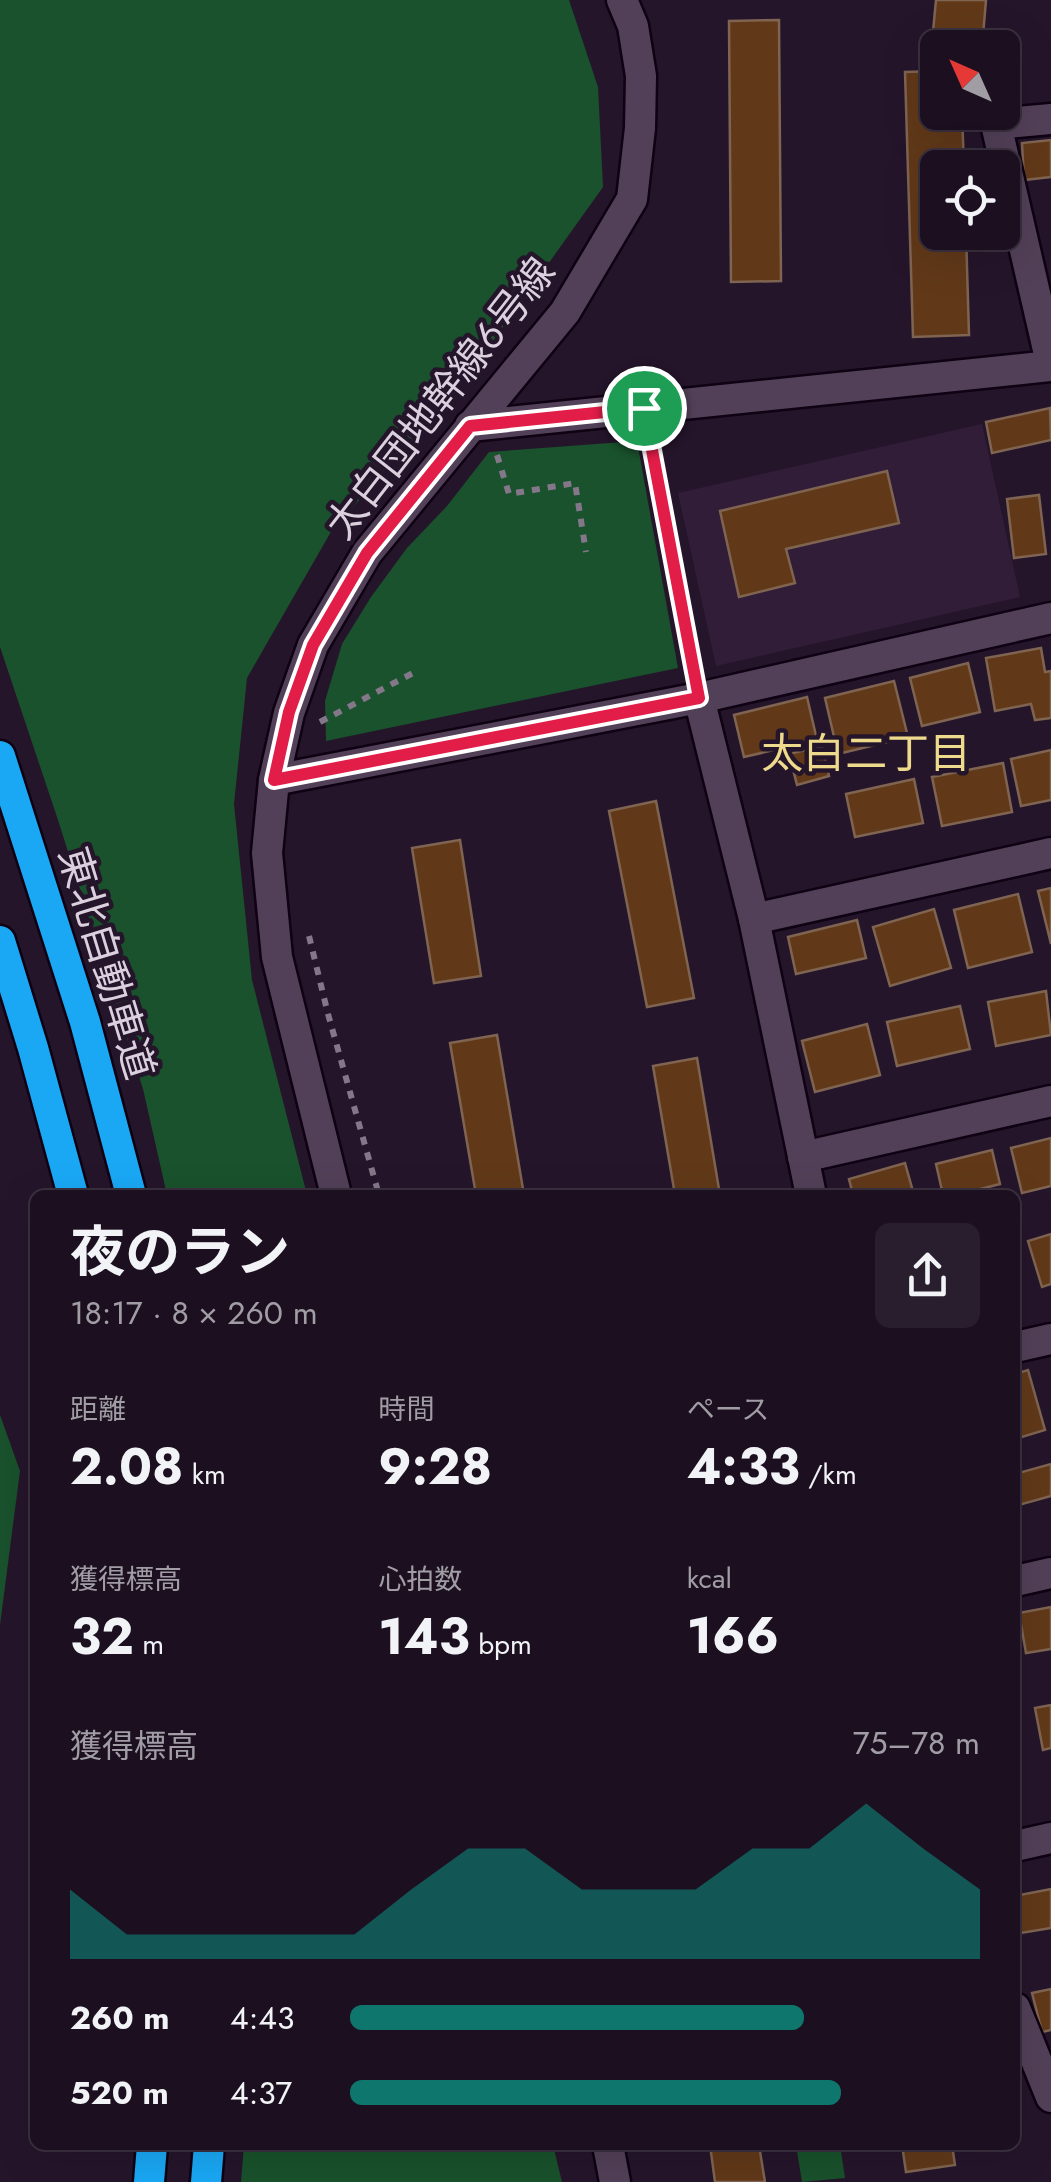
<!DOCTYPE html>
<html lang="ja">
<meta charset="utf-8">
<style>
:root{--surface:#1c1020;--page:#291e2d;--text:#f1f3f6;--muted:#a09da5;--line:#3a303e;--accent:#0f766e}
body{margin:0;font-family:Jost,"Noto Sans JP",sans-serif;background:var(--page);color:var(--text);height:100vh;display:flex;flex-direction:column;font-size:38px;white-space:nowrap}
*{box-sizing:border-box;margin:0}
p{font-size:32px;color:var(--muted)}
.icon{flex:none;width:55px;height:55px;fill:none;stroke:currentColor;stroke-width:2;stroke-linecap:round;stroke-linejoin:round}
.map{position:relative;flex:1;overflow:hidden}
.panel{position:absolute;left:30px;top:1190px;width:990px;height:960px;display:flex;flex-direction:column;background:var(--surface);border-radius:15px;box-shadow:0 10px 40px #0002,0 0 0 2px var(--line)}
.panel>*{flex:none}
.needle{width:65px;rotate:315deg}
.buttons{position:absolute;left:920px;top:30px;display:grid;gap:20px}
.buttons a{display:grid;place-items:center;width:100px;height:100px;border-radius:15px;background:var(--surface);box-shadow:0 10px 40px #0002,0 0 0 2px var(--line);font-size:50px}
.pin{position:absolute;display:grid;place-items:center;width:85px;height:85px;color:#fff;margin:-42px;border:5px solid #fff;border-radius:50%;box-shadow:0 2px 10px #0007}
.round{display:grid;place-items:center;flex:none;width:105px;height:105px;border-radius:15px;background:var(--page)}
.summary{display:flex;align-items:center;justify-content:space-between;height:170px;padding:0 40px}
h1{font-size:55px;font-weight:700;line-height:75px}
.stats{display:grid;grid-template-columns:repeat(3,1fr);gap:15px;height:170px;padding:10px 40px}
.stats div{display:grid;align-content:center}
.stats b{font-size:50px;font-weight:700}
.stats small{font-size:28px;font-weight:400}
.stats p{font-size:28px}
.chart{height:280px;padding:20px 40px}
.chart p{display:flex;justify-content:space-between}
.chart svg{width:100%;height:180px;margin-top:10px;fill:var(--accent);opacity:.7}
ul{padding:0 40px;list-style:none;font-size:32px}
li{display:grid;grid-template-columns:160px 120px 1fr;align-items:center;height:75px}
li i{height:25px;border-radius:12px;background:var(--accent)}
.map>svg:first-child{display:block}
.built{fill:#311d38}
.green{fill:#19522c}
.building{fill:#613919;stroke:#7f6451;stroke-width:2.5}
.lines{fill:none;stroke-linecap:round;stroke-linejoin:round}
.minor-casing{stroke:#0e0213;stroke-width:35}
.highway-casing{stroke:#0e0213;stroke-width:35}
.path{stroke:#847789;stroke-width:6;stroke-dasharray:8 8;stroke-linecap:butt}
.minor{stroke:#524058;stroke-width:30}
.highway{stroke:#1aa8f5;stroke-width:30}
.route-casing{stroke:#fff;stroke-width:20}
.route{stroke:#e11d48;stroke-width:12}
.labels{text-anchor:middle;stroke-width:9;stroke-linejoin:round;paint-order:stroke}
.street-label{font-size:40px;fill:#dad0de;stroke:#25152b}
.neighbourhood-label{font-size:42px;fill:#eeda8c;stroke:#25152b}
</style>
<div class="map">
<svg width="1051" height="2182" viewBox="0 0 1051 2182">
<rect width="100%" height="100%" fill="#25152b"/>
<path class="built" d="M982 424 1020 597 716 666 678 493Z"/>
<g class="green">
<path d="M0 0H569L598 87 603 187 451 400 332 530 247 678 234 804 252 980 307 1195H167L143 1089 58 820 0 647Z"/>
<path d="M637 441 678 668 326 741 325 701 342 644 371 597 407 548 447 506 489 452Z"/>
<path d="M0 1415 20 1471 0 1625Z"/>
<path d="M244 2145H553L562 2182H241Z"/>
<path d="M796 2145H840L845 2178 802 2182Z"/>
</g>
<g class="building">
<path d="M936 0H986L982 48H938V53H931Z"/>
<path d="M779 20 781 281 731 282 729 21Z"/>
<path d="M938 71V112H962L964 168H938V232H966L969 335 913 337 905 72Z"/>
<path d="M1051 140V177L1024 180 1022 143Z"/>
<path d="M1050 408 1051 440 992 453 986 422Z"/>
<path d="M887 471 899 523 786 549 795 583 739 597 720 511Z"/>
<path d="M1039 495 1046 554 1014 558 1007 499Z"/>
<path d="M1041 648 1045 672 1051 671V718L1035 720 1031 704 995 711 986 658Z"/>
<path d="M968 663 980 712 922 726 910 678Z"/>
<path d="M894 681 908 737 838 754 825 698Z"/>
<path d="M807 697 817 740 744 757 734 715Z"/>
<path d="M822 746 829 776 797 785 789 754Z"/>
<path d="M1051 750V800L1021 806 1011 759Z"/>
<path d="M1003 763 1012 812 942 826 932 777Z"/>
<path d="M914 779 923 823 855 837 846 794Z"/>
<path d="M656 801 694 998 647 1007 609 811Z"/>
<path d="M460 840 481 976 434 983 412 848Z"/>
<path d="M1051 888V944L1038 891Z"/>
<path d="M1018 894 1032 952 968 968 954 910Z"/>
<path d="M934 909 951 968 890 986 873 927Z"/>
<path d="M857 920 866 958 796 974 788 937Z"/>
<path d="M1046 991 1051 1035 996 1046 988 1002Z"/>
<path d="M960 1006 970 1049 897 1066 887 1022Z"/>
<path d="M867 1024 880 1075 815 1092 802 1041Z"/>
<path d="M497 1035 524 1195H476L450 1043Z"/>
<path d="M697 1058 720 1195H675L653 1066Z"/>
<path d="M1051 1138V1186L1022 1193 1011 1148Z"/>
<path d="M992 1150 1000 1184 957 1195H943L936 1164Z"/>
<path d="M905 1163 914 1195H853L849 1179Z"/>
<path d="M1051 1234V1284L1042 1287 1028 1241Z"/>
<path d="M1028 1370 1045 1430 1015 1439V1374Z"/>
<path d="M1051 1464V1496L1015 1506V1474Z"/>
<path d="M1051 1607V1649L1026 1653 1019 1613Z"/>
<path d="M1051 1705V1748L1043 1750 1035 1708Z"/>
<path d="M1051 1889V1928L1015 1934V1896Z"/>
<path d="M1051 1989V2030L1042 2032 1032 1993Z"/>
<path d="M710 2145H759L765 2182H715Z"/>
<path d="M902 2145H952L955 2165 906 2172Z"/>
</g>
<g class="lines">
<g class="minor-casing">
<g id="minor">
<path d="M1051 119 996 124 1051 363"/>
<path d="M470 426 1051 366"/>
<path d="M699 698 754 919 811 1195"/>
<path d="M274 780 699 698 1051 618"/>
<path d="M754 919 1051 853"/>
<path d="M803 1157 1051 1101"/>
<path d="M336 1195 277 957 267 853 274 780 289 713 313 645 367 553 565 312 632 199 640 128 641 76 633 26 622 0"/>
<path d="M1015 1347 1051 1339"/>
<path d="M1015 1581 1051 1573"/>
<path d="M1015 1846 1051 1838"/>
<path d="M1015 2008 1051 2097"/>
<path d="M608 2145 615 2182"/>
</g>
</g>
<g class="highway-casing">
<g id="highway">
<path d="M0 756 85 1022 131 1195"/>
<path d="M0 941 33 1048 73 1195"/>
<path d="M149 2182 152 2145"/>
<path d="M206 2182 209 2145"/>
</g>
</g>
<g class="path">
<path d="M649 439 694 672"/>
<path d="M497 455 509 494 575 483 586 552"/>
<path d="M320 722 413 673"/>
<path d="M309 936 328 1014 379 1195"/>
</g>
<use href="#minor" class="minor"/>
<use href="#highway" class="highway"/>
</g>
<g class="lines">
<g class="route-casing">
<path id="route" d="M644 408 699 698 274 780 289 712 313 645 367 553 470 426Z"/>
</g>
<use href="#route" class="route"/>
</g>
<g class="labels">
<g class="street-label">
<text transform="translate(440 398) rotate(-52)" y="14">太白団地幹線６号線</text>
<text transform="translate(107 963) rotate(73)" y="14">東北自動車道</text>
</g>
<g class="neighbourhood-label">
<text x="866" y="768">太白二丁目</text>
</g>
</g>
</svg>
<div class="buttons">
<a><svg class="needle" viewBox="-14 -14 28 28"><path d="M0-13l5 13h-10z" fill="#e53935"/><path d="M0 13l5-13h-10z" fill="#a09da5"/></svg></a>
<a><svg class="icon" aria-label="locate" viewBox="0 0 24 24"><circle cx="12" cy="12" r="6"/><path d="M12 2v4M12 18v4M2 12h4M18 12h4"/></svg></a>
</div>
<div class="pin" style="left:644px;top:408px;background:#1e9e55"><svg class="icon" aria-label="arrive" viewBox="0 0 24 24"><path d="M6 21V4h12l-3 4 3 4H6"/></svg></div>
<section class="panel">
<div class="summary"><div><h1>夜のラン</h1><p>18:17 · 8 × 260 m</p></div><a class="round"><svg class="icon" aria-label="share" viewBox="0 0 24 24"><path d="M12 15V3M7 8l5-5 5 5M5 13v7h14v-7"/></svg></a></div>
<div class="stats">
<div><p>距離</p><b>2.08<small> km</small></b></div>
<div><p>時間</p><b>9:28</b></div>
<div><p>ペース</p><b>4:33<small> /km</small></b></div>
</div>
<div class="stats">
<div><p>獲得標高</p><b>32<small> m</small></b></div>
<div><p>心拍数</p><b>143<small> bpm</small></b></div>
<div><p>kcal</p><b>166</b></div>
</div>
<div class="chart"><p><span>獲得標高</span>75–78 m</p>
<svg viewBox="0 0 160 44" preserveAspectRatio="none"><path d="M0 44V27L10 38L20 38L30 38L40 38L50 38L60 27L70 17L80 17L90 27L100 27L110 27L120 17L130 17L140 6L150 17L160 27V44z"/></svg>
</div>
<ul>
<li><b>260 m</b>4:43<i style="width:72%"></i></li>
<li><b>520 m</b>4:37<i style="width:78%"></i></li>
</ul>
</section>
</div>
